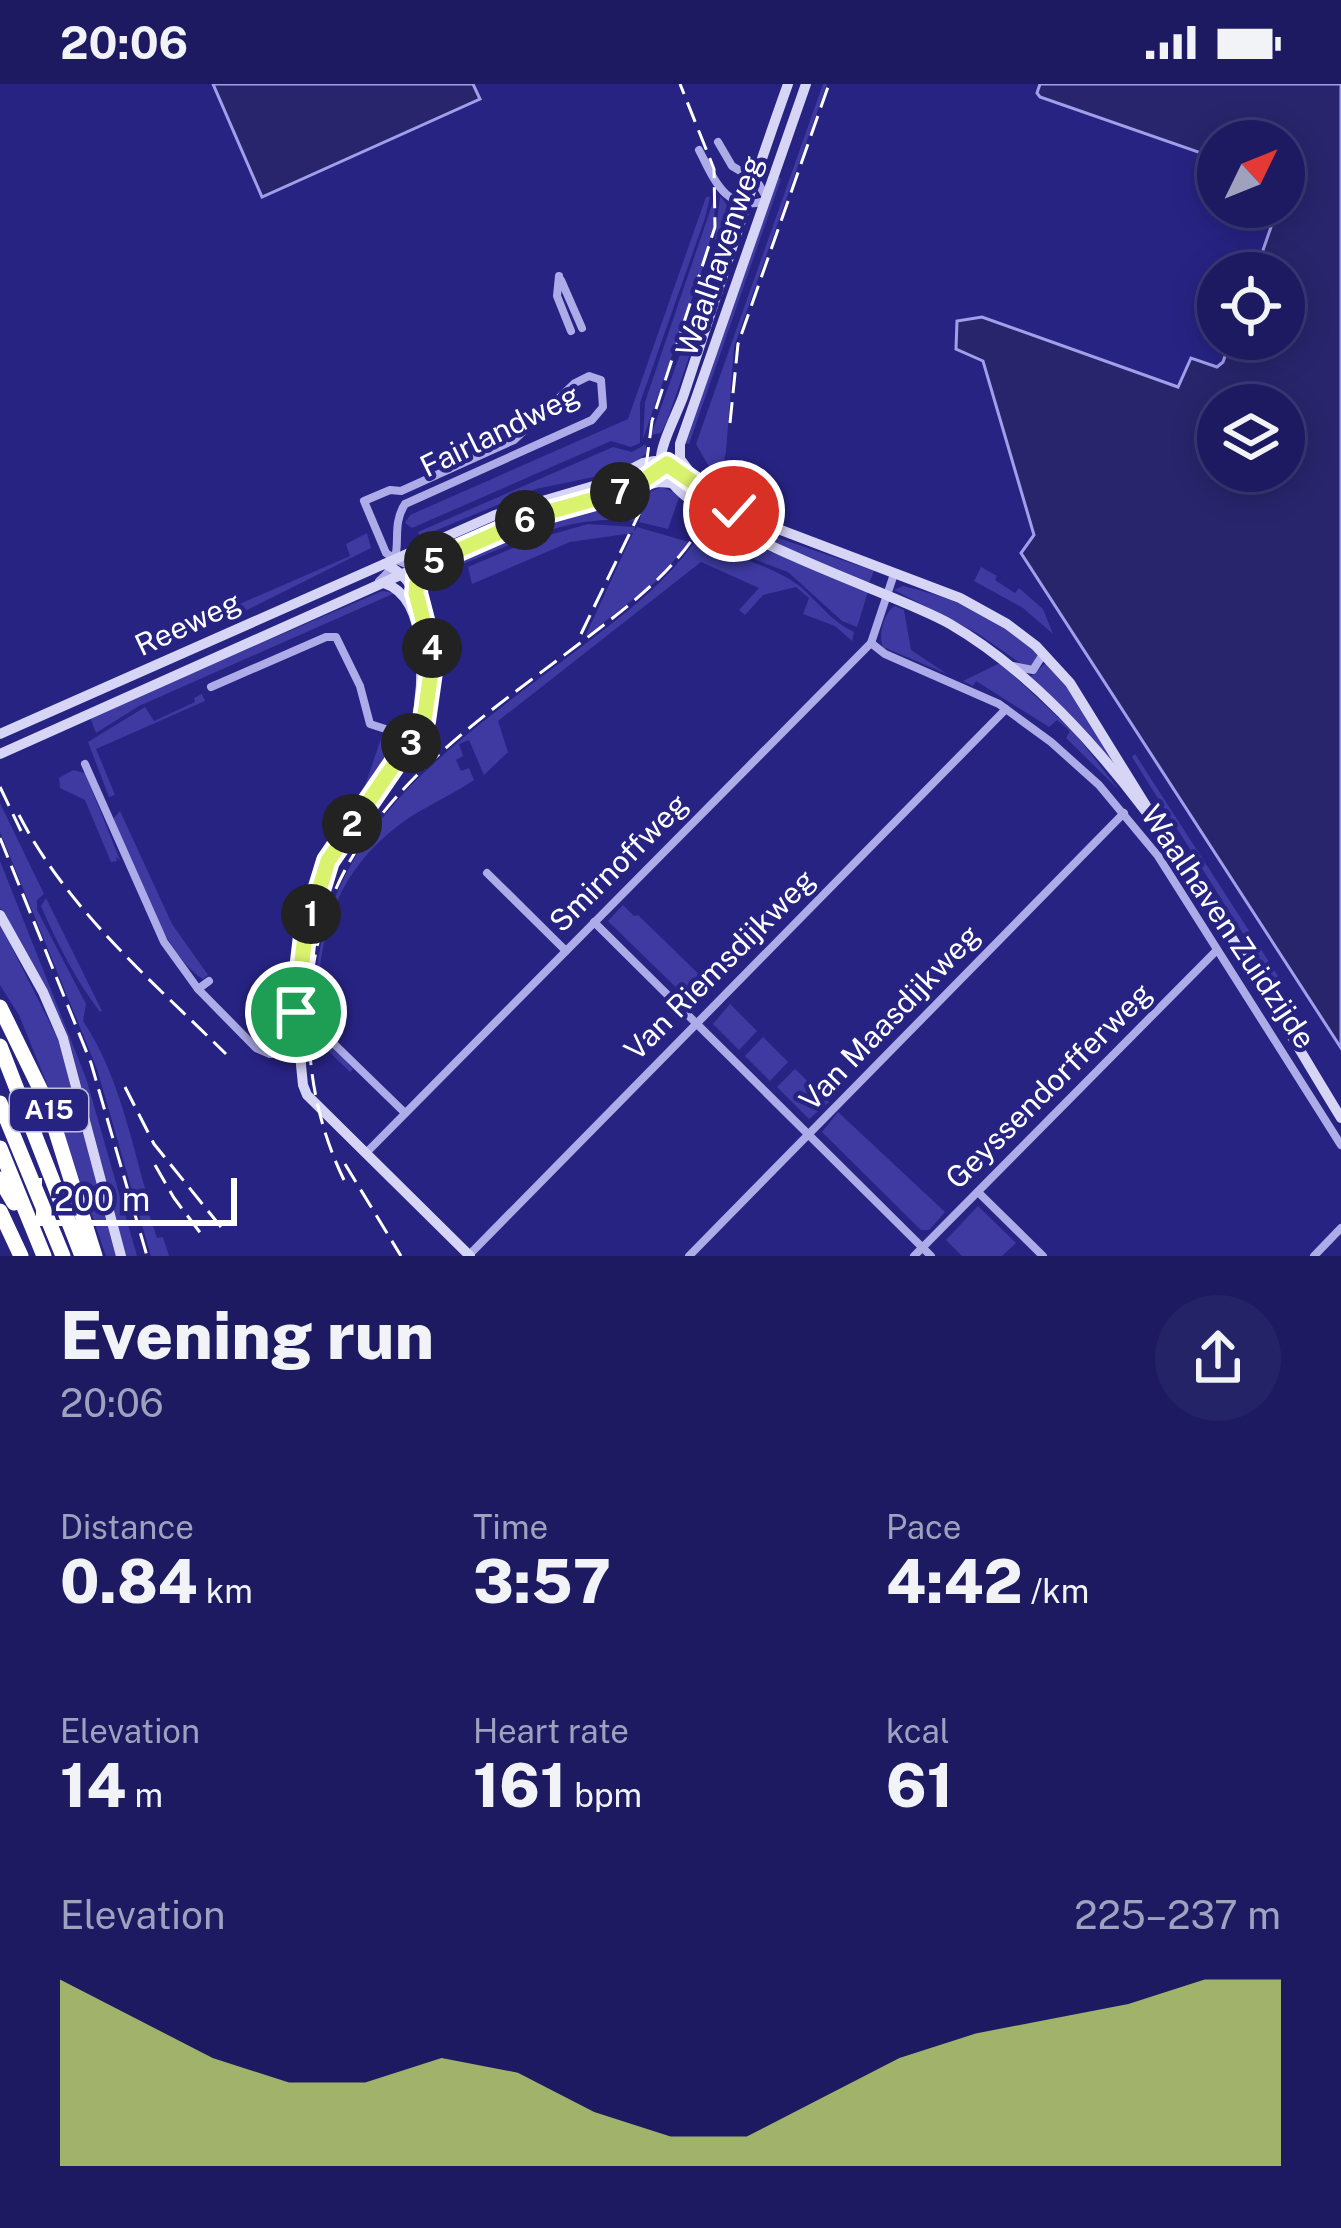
<!DOCTYPE html>
<meta charset="utf-8">
<style>
:root{--surface:#1d1a62;--page:#252368;--text:#f1f3f6;--muted:#a0a1be;--line:#3b3877;--accent:#d9f36e}
body{margin:0;font-family:"Public Sans",sans-serif;background:var(--page);color:var(--text);height:100vh;display:flex;flex-direction:column;font-size:45px;white-space:nowrap}
*{box-sizing:border-box;margin:0}
p{font-size:39px;color:var(--muted)}
.icon{flex:none;width:66px;height:66px;fill:none;stroke:currentColor;stroke-width:2;stroke-linecap:round;stroke-linejoin:round}
.map{position:relative;height:1172px;overflow:hidden}
.drawer{display:flex;flex-direction:column;background:var(--surface);flex:1}
.drawer>*{flex:none}
.needle{width:78px;rotate:47deg}
.fabs{position:absolute;left:1197px;top:36px;display:grid;gap:24px}
.fabs a{display:grid;place-items:center;width:108px;height:108px;border-radius:50%;background:var(--surface);box-shadow:0 6px 30px #0003,0 0 0 3px var(--line);font-size:60px}
.scale{position:absolute;left:36px;bottom:30px;width:201px;box-sizing:border-box;padding-left:12px;border:6px solid #fff;border-top:0;font-size:33px;line-height:42px;white-space:nowrap;color:#fff;-webkit-text-stroke:9px #272383;paint-order:stroke}
.pin{position:absolute;display:grid;place-items:center;width:102px;height:102px;color:#fff;margin:-51px;border:6px solid #fff;border-radius:50%;box-shadow:0 3px 12px #0007}
.km{position:absolute;width:60px;height:60px;margin:-30px;border-radius:50%;background:#222;color:#fff;font-size:33px;line-height:60px;text-align:center}
.round{display:grid;place-items:center;flex:none;width:126px;height:126px;border-radius:63px;background:var(--page)}
.summary{display:flex;align-items:center;justify-content:space-between;height:204px;padding:0 60px}
h1{font-size:66px;font-weight:800;line-height:90px}
.metrics{display:grid;grid-template-columns:repeat(3,1fr);gap:18px;height:204px;padding:12px 60px}
.metrics div{display:grid;align-content:center}
.metrics b{font-size:60px;font-weight:800}
.metrics small{font-size:33px;font-weight:400}
.metrics p{font-size:33px}
.chart{height:336px;padding:24px 60px}
.chart p{display:flex;justify-content:space-between}
.chart svg{width:100%;height:216px;margin-top:12px;fill:var(--accent);opacity:.7}
.status{display:flex;justify-content:space-between;align-items:center;height:84px;padding:0 60px;background:var(--surface);direction:ltr}
.status svg{height:33px;fill:currentColor}
.map>svg:first-child{display:block}
.green{fill:#3e3aa1}
.water{fill:#28256d;stroke:#a09fe9;stroke-width:3;fill-rule:evenodd}
.lines{fill:none;stroke-linecap:round;stroke-linejoin:round}
.street{stroke:#adabe8;stroke-width:8}
.secondary{stroke:#d7d5f6;stroke-width:10}
.highway{stroke:#fff;stroke-width:15}
.rail{stroke:#fff;stroke-width:3;stroke-dasharray:21 9;stroke-linecap:butt}
.route-casing{stroke:#fff;stroke-width:24}
.route{stroke:#d9f36e;stroke-width:15}
.labels{text-anchor:middle;stroke-width:9;stroke-linejoin:round;paint-order:stroke}
.shield{fill:#272383;stroke:#bebdda;stroke-width:3}
.shield-label{font-size:27px;font-weight:bold;fill:#fff}
.street-label{font-size:30px;fill:#fff;stroke:#272383}
</style>
<div class="status"><b>20:06</b><svg viewBox="0 0 49 12"><path d="M0 12V9h3v3zM5 12V6h3v6zM10 12V3h3v9zM15 12V0h3v12zM26 1h20v11H26zM47 4h2v5h-2z"/></svg></div>
<div class="map">
<svg width="1341" height="1172" viewBox="0 0 1341 1172">
<rect width="100%" height="100%" fill="#272383"/>
<g class="green">
<path d="M823 0H827L734 263 726 368 720 393 711 386 696 360Z"/>
<path d="M778 93 781 95 689 360 685 359Z"/>
<path d="M715 112 714 140 705 177 643 355 645 318Z"/>
<path d="M720 112C743 135 720 156 720 183L667 337 661 349 651 351 729 134 727 131 714 165Z"/>
<path d="M706 113H710L705 134 640 319V359L631 363 611 357 412 444 405 439 410 431 628 335Z"/>
<path d="M646 360V370L622 387 536 405 420 453 418 448 613 363 632 368Z"/>
<path d="M662 403 680 411 668 445 639 438 647 409Z"/>
<path d="M641 412 634 437C572 430 519 457 463 480L470 465 564 428Z"/>
<path d="M714 423 761 448 874 487 869 499 744 446 712 427Z"/>
<path d="M588 440 635 443 634 448 637 443 689 458 658 496 585 553 633 449 570 458 472 500 468 483 532 456Z"/>
<path d="M367 449 371 464 235 532 228 525 350 472 346 460Z"/>
<path d="M737 454 868 508 857 543 842 537 788 488 732 467Z"/>
<path d="M693 460C722 466 780 485 802 504 819 520 833 538 854 548L852 557 835 542 803 530 809 514 796 503 763 511 745 531 739 526 759 504 701 478 498 637 508 668 484 691 469 656 459 660 463 672 456 676 461 687 469 684 474 696C449 713 418 725 394 745 327 799 317 864 317 946L353 985 350 988 321 960 316 963C298 770 424 680 564 576 610 541 659 507 693 460Z"/>
<path d="M981 483 997 492 995 496 1015 509 1019 504 1043 525 1053 550 1023 524 974 497Z"/>
<path d="M903 502C955 514 1000 534 1038 571L1032 582 1020 579 977 549 894 506Z"/>
<path d="M382 507 395 509 139 622 96 649 90 633Z"/>
<path d="M895 522 904 526 911 566 947 590 883 563C878 551 884 528 895 522Z"/>
<path d="M1047 578 1069 604 1133 704 1080 642 1030 593Z"/>
<path d="M1000 579 1074 648 1119 706 1066 654 1070 647 1057 636 1049 643 976 597 973 602 963 597Z"/>
<path d="M202 610 205 617 96 665 115 711 109 713 88 658 145 623 154 637 195 618 194 614Z"/>
<path d="M382 652 395 659 397 670 357 725Z"/>
<path d="M1135 670 1280 895 1274 899 1132 673Z"/>
<path d="M73 686 85 689 120 776 116 773 117 777 111 778 85 716 60 704 59 694Z"/>
<path d="M0 719 44 810 37 816V826L86 920 83 937C120 992 132 1062 151 1125L148 1127 157 1154 163 1153 169 1172H151L97 985 0 748Z"/>
<path d="M120 727 172 840 208 891 203 895C162 869 133 779 113 735Z"/>
<path d="M0 777 86 994 137 1172H126L72 967 63 940 0 824Z"/>
<path d="M46 814 102 927 100 928C75 895 58 861 41 822Z"/>
<path d="M623 821 634 832 638 831 711 902 693 920 608 837Z"/>
<path d="M0 840 58 955 116 1172H106L45 995 19 931 0 901Z"/>
<path d="M730 920 757 947 739 966 713 940Z"/>
<path d="M763 953 788 978 770 997 745 972Z"/>
<path d="M795 985 829 1018 809 1035 777 1003Z"/>
<path d="M838 1028 945 1128 929 1146H921L822 1048Z"/>
<path d="M978 1122 1016 1159 1002 1172H962L946 1156Z"/>
</g>
<g class="water">
<path d="M213 0H473L480 15 262 113Z"/>
<path d="M1040 0H1341V964L1021 469 1034 451 983 277 956 265 957 237 982 233 1178 303 1191 274 1217 283 1223 278 1231 255H1284V189H1255L1278 123H1284V57H1218V75L1040 13 1037 9ZM1218 321H1284V387H1218Z"/>
</g>
<g class="lines">
<g class="street">
<path d="M718 58 732 82 757 97 765 111"/>
<path d="M699 66C714 95 726 129 764 117"/>
<path d="M559 192 557 212 571 247"/>
<path d="M561 196 582 244"/>
<path d="M379 497C410 472 387 448 405 420L592 336 603 323 601 296 589 292 575 299 514 356 401 407 390 406 364 417 386 469C394 475 405 480 415 483"/>
<path d="M871 559 885 570 999 620 1051 658 1099 701 1158 772 1341 1061"/>
<path d="M1013 582 1033 586 1042 572"/>
<path d="M211 603 326 553H336L360 602 370 640 413 654"/>
<path d="M85 680 164 858 198 905 256 964 270 970H299"/>
<path d="M487 789 566 867"/>
<path d="M594 838 931 1172"/>
<path d="M198 905 209 897"/>
<path d="M330 956 405 1029"/>
<path d="M366 1069 871 559 894 490"/>
<path d="M978 1108 1043 1172"/>
<path d="M469 1171 1006 625"/>
<path d="M689 1172 1124 729"/>
<path d="M914 1172 1217 866"/>
<path d="M1314 1172 1341 1144"/>
</g>
<g class="secondary">
<path d="M788 0C751 103 718 207 684 310 679 326 658 364 661 379 674 441 894 507 950 540 1120 639 1240 870 1341 1034"/>
<path d="M692 391 680 375V360L806 0"/>
<path d="M385 480C410 491 418 512 426 537 448 615 413 663 367 722 354 738 338 755 330 775 298 849 294 922 303 1001L307 1011 470 1172"/>
<path d="M384 499C432 515 423 606 415 645"/>
<path d="M0 650 495 431 607 398 643 379 655 377 674 384 744 432 960 514 1007 540 1036 562 1070 599 1156 738"/>
<path d="M0 670 521 437 579 418 659 398 672 399"/>
<path d="M0 831 43 908 63 954 121 1172"/>
</g>
<g class="highway">
<path d="M0 923 47 1019 95 1172"/>
<path d="M0 962 82 1172"/>
<path d="M0 1019 63 1172"/>
<path d="M0 1064 44 1172"/>
<path d="M0 1095 14 1119"/>
<path d="M0 1127 21 1172"/>
</g>
<g class="rail">
<path d="M730 339 738 260 829 0"/>
<path d="M581 550 640 428 652 337 715 143 714 85 680 0"/>
<path d="M0 703 21 747"/>
<path d="M19 731C68 826 152 897 226 970"/>
<path d="M0 754 91 979 147 1172"/>
<path d="M125 1003 154 1060 221 1143"/>
<path d="M345 1080 401 1172"/>
<path d="M155 1081 174 1114 205 1155"/>
<path d="M344 1096C313 1032 303 962 312 892 332 727 471 643 592 550 652 504 706 461 725 383"/>
</g>
</g>
<g class="lines">
<g class="route-casing">
<path id="route" d="M296 928 305 852 328 777 424 637 433 574 416 509 418 484 541 430 631 405 667 380 734 427"/>
</g>
<use href="#route" class="route"/>
</g>
<g class="labels">
<rect class="shield" x="10" y="1005" width="78" height="42" rx="9"/>
<g class="shield-label">
<text x="49" y="1035">A15</text>
</g>
<g class="street-label">
<text transform="translate(720 172) rotate(-71)" y="10">Waalhavenweg</text>
<text transform="translate(500 347) rotate(-26)" y="10">Fairlandweg</text>
<text transform="translate(188 540) rotate(-25)" y="10">Reeweg</text>
<text transform="translate(619 779) rotate(-45)" y="10">Smirnoffweg</text>
<text transform="translate(1228 843) rotate(56)" y="10">Waalhaven Zuidzijde</text>
<text transform="translate(720 881) rotate(-45)" y="10">Van Riemsdijkweg</text>
<text transform="translate(890 934) rotate(-46)" y="10">Van Maasdijkweg</text>
<text transform="translate(1049 1002) rotate(-45)" y="10">Geyssendorfferweg</text>
</g>
</g>
</svg>
<div class="fabs">
<a><svg class="needle" viewBox="-14 -14 28 28"><path d="M0-13l5 13h-10z" fill="#e53935"/><path d="M0 13l5-13h-10z" fill="#a0a1be"/></svg></a>
<a><svg class="icon" aria-label="locate" viewBox="0 0 24 24"><circle cx="12" cy="12" r="6"/><path d="M12 2v4M12 18v4M2 12h4M18 12h4"/></svg></a>
<a><svg class="icon" aria-label="layers" viewBox="0 0 24 24"><path d="M12 4l9 5-9 5-9-5zM3 14l9 5 9-5"/></svg></a>
</div>
<div class="scale">200 m</div>
<div class="pin" style="left:296px;top:928px;background:#1e9e55"><svg class="icon" aria-label="arrive" viewBox="0 0 24 24"><path d="M6 21V4h12l-3 4 3 4H6"/></svg></div>
<div class="pin" style="left:734px;top:427px;background:#d93025"><svg class="icon" aria-label="check" viewBox="0 0 24 24"><path d="M5 12l5 5 9-10"/></svg></div>
<b class="km" style="left:311px;top:830px">1</b>
<b class="km" style="left:352px;top:740px">2</b>
<b class="km" style="left:411px;top:659px">3</b>
<b class="km" style="left:432px;top:564px">4</b>
<b class="km" style="left:434px;top:477px">5</b>
<b class="km" style="left:525px;top:436px">6</b>
<b class="km" style="left:620px;top:408px">7</b>
</div>
<section class="drawer">
<div class="summary"><div><h1>Evening run</h1><p>20:06</p></div><a class="round"><svg class="icon" aria-label="share" viewBox="0 0 24 24"><path d="M12 15V3M7 8l5-5 5 5M5 13v7h14v-7"/></svg></a></div>
<div class="metrics">
<div><p>Distance</p><b>0.84<small> km</small></b></div>
<div><p>Time</p><b>3:57</b></div>
<div><p>Pace</p><b>4:42<small> /km</small></b></div>
</div>
<div class="metrics">
<div><p>Elevation</p><b>14<small> m</small></b></div>
<div><p>Heart rate</p><b>161<small> bpm</small></b></div>
<div><p>kcal</p><b>61</b></div>
</div>
<div class="chart"><p><span>Elevation</span>225–237 m</p>
<svg viewBox="0 0 160 44" preserveAspectRatio="none"><path d="M0 44V6L10 14L20 22L30 27L40 27L50 22L60 25L70 33L80 38L90 38L100 30L110 22L120 17L130 14L140 11L150 6L160 6V44z"/></svg>
</div>
</section>
